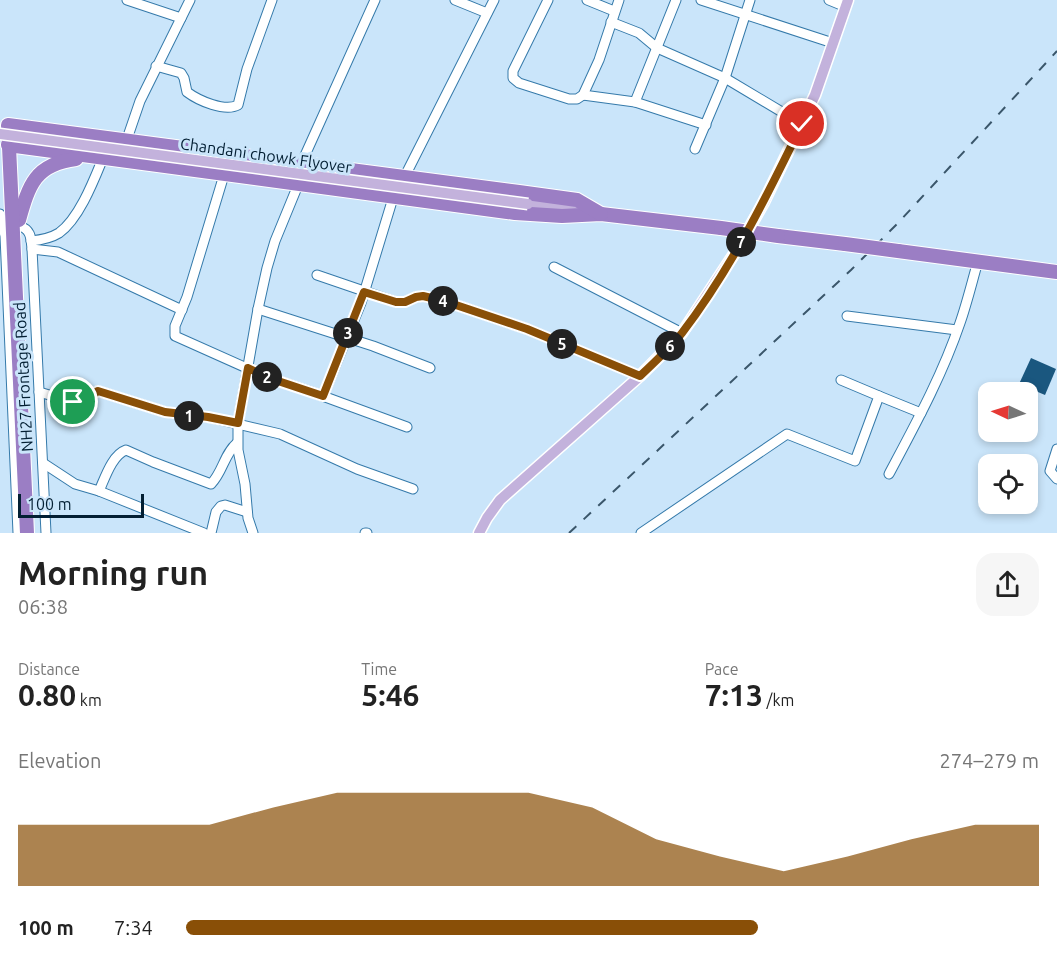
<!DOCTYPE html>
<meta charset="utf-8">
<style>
:root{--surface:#fff;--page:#f6f6f6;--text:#222;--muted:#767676;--accent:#894f07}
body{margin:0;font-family:Ubuntu,sans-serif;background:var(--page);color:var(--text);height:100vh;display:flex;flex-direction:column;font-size:22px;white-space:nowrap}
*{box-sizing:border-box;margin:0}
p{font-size:20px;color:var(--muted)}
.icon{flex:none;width:33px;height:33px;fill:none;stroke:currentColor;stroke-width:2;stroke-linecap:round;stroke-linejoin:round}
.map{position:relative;height:533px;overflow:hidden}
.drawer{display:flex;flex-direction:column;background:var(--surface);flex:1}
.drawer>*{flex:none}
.needle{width:39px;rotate:274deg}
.fabs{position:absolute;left:978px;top:382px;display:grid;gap:12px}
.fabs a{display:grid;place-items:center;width:60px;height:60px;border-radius:12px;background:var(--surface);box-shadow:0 3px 9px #0003;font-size:30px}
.scale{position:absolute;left:18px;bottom:15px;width:126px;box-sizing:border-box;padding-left:6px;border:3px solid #031f33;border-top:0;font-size:16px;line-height:21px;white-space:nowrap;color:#031f33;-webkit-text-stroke:4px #cae5fa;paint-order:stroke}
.pin{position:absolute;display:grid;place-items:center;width:51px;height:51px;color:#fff;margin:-26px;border:3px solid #fff;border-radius:50%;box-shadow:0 2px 6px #0007}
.km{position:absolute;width:30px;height:30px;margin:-15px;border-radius:50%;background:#222;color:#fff;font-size:16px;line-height:30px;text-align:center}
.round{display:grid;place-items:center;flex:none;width:63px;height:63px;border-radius:18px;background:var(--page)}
.head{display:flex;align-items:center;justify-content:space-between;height:102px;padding:0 18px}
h1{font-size:33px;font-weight:700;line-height:45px}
.figures{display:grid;grid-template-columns:repeat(3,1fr);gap:9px;height:102px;padding:6px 18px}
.figures div{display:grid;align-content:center}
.figures b{font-size:30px;font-weight:700}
.figures small{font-size:16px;font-weight:400}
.figures p{font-size:16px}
.chart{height:168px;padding:12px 18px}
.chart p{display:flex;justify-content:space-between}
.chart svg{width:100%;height:108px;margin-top:6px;fill:var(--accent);opacity:.7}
ul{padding:0 18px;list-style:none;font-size:20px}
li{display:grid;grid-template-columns:96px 72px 1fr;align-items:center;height:45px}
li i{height:15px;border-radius:8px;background:var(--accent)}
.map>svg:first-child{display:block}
.building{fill:#1a577f}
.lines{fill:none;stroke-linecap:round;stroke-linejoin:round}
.minor-casing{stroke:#357aaa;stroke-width:11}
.major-casing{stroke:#fff;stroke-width:13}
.highway-casing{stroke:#fff;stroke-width:16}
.minor{stroke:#fff;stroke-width:9}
.major{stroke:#c3b2dc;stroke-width:10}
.highway{stroke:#9b7ec4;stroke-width:14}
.rail{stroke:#3a566a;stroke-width:2;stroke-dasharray:10 10;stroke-linecap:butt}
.major-bridge-casing{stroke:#fff;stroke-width:13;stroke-linecap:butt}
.highway-bridge-casing{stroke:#fff;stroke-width:16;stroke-linecap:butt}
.major-bridge{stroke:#c3b2dc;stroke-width:10}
.highway-bridge{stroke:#9b7ec4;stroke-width:14}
.route-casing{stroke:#fff;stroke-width:12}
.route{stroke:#894f07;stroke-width:8}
.labels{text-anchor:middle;stroke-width:6;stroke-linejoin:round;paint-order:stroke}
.street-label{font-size:16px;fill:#031f33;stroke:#cae5fa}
</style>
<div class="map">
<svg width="1057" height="533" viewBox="0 0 1057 533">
<rect width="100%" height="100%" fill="#cae5fa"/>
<path class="building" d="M1031 358 1056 369 1045 395 1019 384Z"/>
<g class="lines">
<g class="minor-casing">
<g id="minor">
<path d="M127 0 181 18"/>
<path d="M455 0 487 13"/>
<path d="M548 0 513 71V78L519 83 569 99H577L583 95 599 60 619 0"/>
<path d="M587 0 614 11"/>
<path d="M701 0 833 43"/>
<path d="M829 0 846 7"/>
<path d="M611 22 639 33 657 48 725 78 802 124"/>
<path d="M156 66 181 73 184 78 187 92C199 101 225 112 238 105L247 69 272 0"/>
<path d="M583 95 635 102 706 125"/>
<path d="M635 102 676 0"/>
<path d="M127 139 140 101 190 0"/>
<path d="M695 149 725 78 750 0"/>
<path d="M302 162 375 0"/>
<path d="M224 175 187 297 175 326V336L269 378 309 391 407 427"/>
<path d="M405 176 494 0"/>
<path d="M0 214 5 236 18 533"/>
<path d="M19 226C31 229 31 238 32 249L46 533"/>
<path d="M31 241C41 240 51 238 59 233 79 219 94 180 103 158"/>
<path d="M32 249 58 252 182 310"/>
<path d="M554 267 682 333"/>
<path d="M317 275 396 302H405L416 297 423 296 444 301 527 329 640 376"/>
<path d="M258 309 373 346 430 368"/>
<path d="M847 316 957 330"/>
<path d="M39 392 80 404 89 402 94 393 98 391 165 412 208 417 280 434 357 469 413 489"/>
<path d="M323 396 361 303 393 198"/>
<path d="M879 396 921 413"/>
<path d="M1057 449 1050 471 1057 479"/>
<path d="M43 463 75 484 99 491 204 533"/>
<path d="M889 474C915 425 942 376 960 323 967 303 972 282 978 261"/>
<path d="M99 491C105 478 112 455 126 450L153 462 211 484C223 472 224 454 237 443"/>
<path d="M211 533 216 512 221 506 225 505 247 512"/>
<path d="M253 533 248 518 245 484 238 450V423L258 309 267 268 275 241 298 185"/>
<path d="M365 533H367"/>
<path d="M641 533 787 434 855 461 879 396 841 380"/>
</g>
</g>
<g class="major-casing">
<g id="major">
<path d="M528 204 578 211"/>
<path d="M479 533 487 518 500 500 640 376 682 333 738 248 764 202 815 95 848 0"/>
</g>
</g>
<g class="highway-casing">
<g id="highway">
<path d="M8 145 515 213 562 216 601 214 721 228"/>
<path d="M19 220C29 185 35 164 76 159"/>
<path d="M778 236 845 244"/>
<path d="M898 251 1057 272"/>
<path d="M27 533 8 125 519 192 577 200 601 214"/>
</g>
</g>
<use href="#minor" class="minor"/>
<use href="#major" class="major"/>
<use href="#highway" class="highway"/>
<path class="rail" d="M569 533 851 270 898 223 1057 51"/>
<g class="major-bridge-casing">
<path id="major-bridge" d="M0 134 528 204"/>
</g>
<g class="highway-bridge-casing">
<g id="highway-bridge">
<path d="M721 228 778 236"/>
<path d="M845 244 898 251"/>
</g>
</g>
<use href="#major-bridge" class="major-bridge"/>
<use href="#highway-bridge" class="highway-bridge"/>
</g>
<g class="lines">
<g class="route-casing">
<path id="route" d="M73 402C93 408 85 397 98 391L165 412 208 417 238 423 248 368 269 378 323 396 364 292 396 302H405L416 297 423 296 444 301 527 329 640 376C655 362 670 348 682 333 731 269 767 196 802 124"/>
</g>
<use href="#route" class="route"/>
</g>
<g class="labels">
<g class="street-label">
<text transform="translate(266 155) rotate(8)" y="6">Chandani chowk Flyover</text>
<text transform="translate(23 377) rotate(-93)" y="6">NH27 Frontage Road</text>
</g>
</g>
</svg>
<div class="fabs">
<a><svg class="needle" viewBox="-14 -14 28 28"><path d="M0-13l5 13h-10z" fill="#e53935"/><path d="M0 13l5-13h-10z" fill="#767676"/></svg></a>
<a><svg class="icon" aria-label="locate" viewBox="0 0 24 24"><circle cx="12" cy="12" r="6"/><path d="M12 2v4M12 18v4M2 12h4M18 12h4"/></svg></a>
</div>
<div class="scale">100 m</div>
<div class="pin" style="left:73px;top:402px;background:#1e9e55"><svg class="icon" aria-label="arrive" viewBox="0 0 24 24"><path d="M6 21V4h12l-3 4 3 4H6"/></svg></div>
<div class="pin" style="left:802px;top:124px;background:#d93025"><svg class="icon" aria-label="check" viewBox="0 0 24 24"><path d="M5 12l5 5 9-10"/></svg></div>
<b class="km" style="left:189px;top:416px">1</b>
<b class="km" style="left:267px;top:377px">2</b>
<b class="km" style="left:348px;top:333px">3</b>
<b class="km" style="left:443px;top:301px">4</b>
<b class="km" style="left:562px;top:344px">5</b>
<b class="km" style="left:670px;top:346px">6</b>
<b class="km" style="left:741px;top:242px">7</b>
</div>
<section class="drawer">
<div class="head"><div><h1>Morning run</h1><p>06:38</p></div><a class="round"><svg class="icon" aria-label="share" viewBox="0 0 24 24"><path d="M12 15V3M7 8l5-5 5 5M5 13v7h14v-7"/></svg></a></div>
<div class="figures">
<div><p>Distance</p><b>0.80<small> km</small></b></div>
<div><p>Time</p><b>5:46</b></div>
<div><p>Pace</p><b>7:13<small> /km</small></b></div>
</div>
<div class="chart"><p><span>Elevation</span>274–279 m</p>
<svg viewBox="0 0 160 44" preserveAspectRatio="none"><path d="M0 44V19L10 19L20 19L30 19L40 12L50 6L60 6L70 6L80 6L90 12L100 25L110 32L120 38L130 32L140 25L150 19L160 19V44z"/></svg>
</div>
<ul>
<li><b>100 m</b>7:34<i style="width:67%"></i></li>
</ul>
</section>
